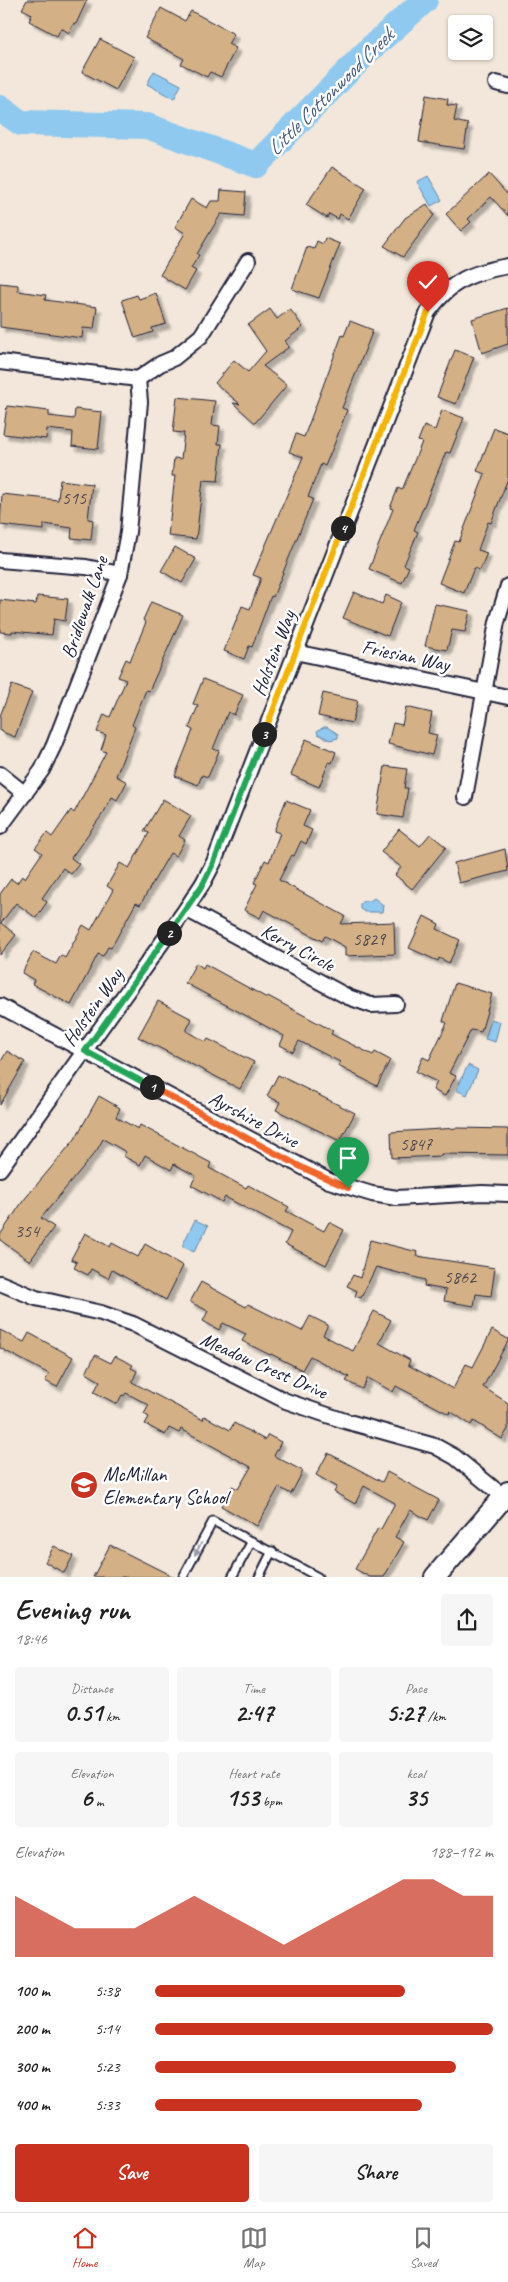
<!DOCTYPE html>
<meta charset="utf-8">
<style>
:root{--surface:#fff;--page:#f6f6f6;--text:#222;--muted:#767676;--line:#e0e0e0;--accent:#c8321e}
body{margin:0;font-family:Caveat,sans-serif;background:var(--page);color:var(--text);height:100vh;display:flex;flex-direction:column;font-size:19px;white-space:nowrap}
*{box-sizing:border-box;margin:0}
p{font-size:16px;color:var(--muted)}
.icon{flex:none;width:28px;height:28px;fill:none;stroke:currentColor;stroke-width:2;stroke-linecap:round;stroke-linejoin:round}
.map{position:relative;height:1577px;overflow:hidden}
.side{display:flex;flex-direction:column;background:var(--surface);flex:1}
.side>*{flex:none}
.controls{position:absolute;left:448px;top:15px;display:grid;gap:10px}
.controls a{display:grid;place-items:center;width:45px;height:45px;border-radius:5px;background:var(--surface);box-shadow:0 1px 4px #0004;font-size:25px}
.pin{position:absolute;display:grid;place-items:center;width:42px;height:42px;color:#fff;margin:-51px -21px;border-radius:50% 50% 50% 0;rotate:-45deg;box-shadow:0 0 5px #0007}
.pin .icon{rotate:45deg}
.km{position:absolute;width:25px;height:25px;margin:-12px;border-radius:50%;background:#222;color:#fff;font-size:14px;line-height:25px;text-align:center}
.round{display:grid;place-items:center;flex:none;width:52px;height:52px;border-radius:5px;background:var(--page)}
.overview{display:flex;align-items:center;justify-content:space-between;height:85px;padding:0 15px}
h1{font-size:28px;font-weight:600;line-height:38px}
.metrics{display:grid;grid-template-columns:repeat(3,1fr);gap:8px;height:85px;padding:5px 15px}
.metrics div{display:grid;align-content:center;border-radius:5px;background:var(--page);text-align:center}
.metrics b{font-size:25px;font-weight:600}
.metrics small{font-size:14px;font-weight:400}
.metrics p{font-size:14px}
.chart{height:140px;padding:10px 15px}
.chart p{display:flex;justify-content:space-between}
.chart svg{width:100%;height:90px;margin-top:5px;fill:var(--accent);opacity:.7}
.primary-button{display:flex;gap:10px;margin-top:auto;padding:10px 15px}
.primary-button a{flex:1;height:58px;border-radius:5px;background:var(--accent);color:#fff;font-size:20px;font-weight:600;line-height:58px;text-align:center}
.primary-button a+a{background:var(--page);color:var(--text)}
ul{padding:0 15px;list-style:none;font-size:16px}
li{display:grid;grid-template-columns:80px 60px 1fr;align-items:center;height:38px}
li i{height:12px;border-radius:6px;background:var(--accent)}
.menu{display:flex;justify-content:space-around;align-items:center;height:70px;border-top:1px solid var(--line);background:var(--surface);font-size:14px;color:var(--muted)}
.menu a{display:grid;justify-items:center;gap:2px}
.menu .active{color:var(--accent)}
.map>svg:first-child{display:block}
.water{fill:#90c9f0;stroke:#6486a8}
.lines{fill:none;stroke-linecap:round;stroke-linejoin:round}
.river{stroke:#90c9f0;stroke-width:26}
.building{fill:#d3b085;stroke:#22223b;filter:url(#shadow)}
.lane-casing{stroke:#22223b;stroke-width:11}
.street-casing{stroke:#22223b;stroke-width:18}
.secondary-casing{stroke:#22223b;stroke-width:24}
.lane{stroke:#fff;stroke-width:7}
.street{stroke:#fff;stroke-width:14}
.secondary{stroke:#fff;stroke-width:20}
.oneway{fill:#9c9ca7}
.split-1-casing{stroke:#fff;stroke-width:10}
.split-2-casing{stroke:#fff;stroke-width:10}
.split-3-casing{stroke:#fff;stroke-width:10}
.split-4-casing{stroke:#fff;stroke-width:10}
.split-5-casing{stroke:#fff;stroke-width:10}
.split-1{stroke:#f0652b;stroke-width:6}
.split-2{stroke:#22a559;stroke-width:6}
.split-3{stroke:#22a559;stroke-width:6}
.split-4{stroke:#f5b400;stroke-width:6}
.split-5{stroke:#f5b400;stroke-width:6}
.labels{text-anchor:middle;stroke-width:5;stroke-linejoin:round;paint-order:stroke}
.number-label{font-size:18px;fill:#4e464e}
.street-label{font-size:20px;fill:#22223b;stroke:#fff}
.poi-label{font-size:20px;fill:#22223b;stroke:#fff;text-anchor:start}
.water-label{font-size:21px;font-style:italic;fill:#485c7a;stroke:#fff}
</style>
<div class="map">
<svg width="508" height="1577" viewBox="0 0 508 1577">
<defs>
<filter id="shadow"><feDropShadow dx="4.5" dy="4.5" stdDeviation="1" flood-color="#0004"/></filter>
</defs>
<rect width="100%" height="100%" fill="#f2e7da"/>
<filter id="ink" filterUnits="userSpaceOnUse"><feTurbulence type="fractalNoise" baseFrequency=".02" numOctaves="2"/><feDisplacementMap in="SourceGraphic" scale="10" xChannelSelector="R" yChannelSelector="G"/><feConvolveMatrix kernelMatrix="1 2 1 2 8 2 1 2 1" color-interpolation-filters="sRGB"/></filter>
<g filter="url(#ink)">
<g class="water">
<path d="M154 71 181 85 174 99 147 84Z"/>
<path d="M428 176 442 200 431 206 417 182Z"/>
<path d="M324 727H327L338 734V738L330 740 318 734 317 731Z"/>
<path d="M374 898 383 905 382 912H365L360 909V904L363 901H370Z"/>
<path d="M491 1019 500 1022 495 1042 485 1039Z"/>
<path d="M468 1065 478 1070 467 1095 456 1090Z"/>
<path d="M195 1220 208 1226 194 1252 182 1246Z"/>
</g>
<g class="lines">
<path class="river" d="M0 108 21 123 147 126 256 165 370 49 425 0"/>
</g>
<g class="building">
<path d="M27 0H87L76 24 74 23 69 33 61 28 57 36 29 21 32 14 22 9Z"/>
<path d="M161 8 185 21 191 11 234 34 228 44 236 48 221 77 210 72 207 77 181 64 184 59 145 38Z"/>
<path d="M100 39 134 57 116 90 82 72Z"/>
<path d="M426 95 448 99 447 105 457 106 454 121 468 124 464 149 419 142Z"/>
<path d="M332 167 366 188 348 219 340 214 338 219 329 214 327 218 306 205Z"/>
<path d="M489 174 508 195V216L491 197 468 219 471 222 461 231 446 214Z"/>
<path d="M221 190 246 192 244 216 221 214 197 254 199 255 191 268 196 271 185 290 160 275 185 233 175 227 191 199 207 208 211 201H220Z"/>
<path d="M427 204 434 215 403 257 384 246 405 218Z"/>
<path d="M325 238 340 244 319 298 292 289 307 247 314 249 317 241 323 244Z"/>
<path d="M0 283 18 285V291L46 295 45 300 97 307 94 329 83 328 82 338 0 327Z"/>
<path d="M156 293 166 324 152 328 153 332 135 338 122 300 137 295 139 299Z"/>
<path d="M508 308V344L482 353 472 319Z"/>
<path d="M270 309 277 319 290 309 303 327 285 341 289 347 263 366 287 385 255 423 233 403 240 404 215 383 234 360 248 372 266 351 248 325Z"/>
<path d="M350 321 373 330 342 408 347 410 334 445 325 466 321 464 308 497 313 499 273 597 271 596 252 647 249 646 244 659 224 651 242 606 250 609 261 578 253 575 303 457 289 452 296 434 304 437 342 335 344 336Z"/>
<path d="M455 350 474 357 456 404 437 397Z"/>
<path d="M177 397 215 401 212 425 220 426 218 444H222L218 481 203 480 196 539 168 536 175 476H172L174 458 181 459 184 433 173 432Z"/>
<path d="M7 406 49 411V416L74 419 75 409 102 412 98 449 72 446 73 432 47 429 46 439 3 434Z"/>
<path d="M442 410 464 418 450 453 446 452 414 530 418 532 404 565 409 567 402 583 369 569 393 509 390 508 398 488 402 490 422 442 418 441 424 426 435 430Z"/>
<path d="M494 428 508 433V478L491 523 488 522 478 550 487 553 480 570 474 568 464 593 439 583 455 541 459 542 485 474 477 471Z"/>
<path d="M60 480 92 484 88 519 93 520 91 540 71 538 72 528 44 524V530L0 525 2 494 58 500Z"/>
<path d="M175 547 196 559 182 583 161 571Z"/>
<path d="M354 592 382 604 386 595 401 602 388 636 343 618Z"/>
<path d="M37 596 68 599 65 621 54 619 52 635 12 631V633L0 632V600L36 604Z"/>
<path d="M151 602 183 615 149 691 146 690 132 725 135 727 116 776 127 782 117 800 112 797 104 812 71 858 79 864 71 874 63 868 42 898 47 902 36 918 16 903 1 923 16 935 0 955V894L11 879 17 883 22 876 25 878 42 853 35 848 47 833 52 837 71 810 74 813 106 752 101 750 106 735 97 732 104 714 110 717 126 680 118 677 126 659 130 661 146 622 143 620Z"/>
<path d="M435 604 470 611 465 632 452 630 447 650 425 646Z"/>
<path d="M203 679 243 695 234 715 228 712 213 749 219 751 208 777 202 775 198 785 175 776 193 730 189 728 198 706 193 704Z"/>
<path d="M12 685 32 692 15 737 0 731V716Z"/>
<path d="M323 693 358 701 352 723 318 716Z"/>
<path d="M406 707 432 713 428 733 437 735 432 755 388 744 393 723 402 725Z"/>
<path d="M306 739 336 752 332 763 329 762 319 787 291 775Z"/>
<path d="M385 766 407 769 404 788H408L403 818 377 814Z"/>
<path d="M163 799 191 816 179 836 185 840 176 856 170 853 140 905 136 903 111 948 108 947 103 956 98 954 71 1005 32 984 34 980 22 973 33 952 56 964 61 955 65 958 83 925 91 930 113 890 107 886 120 863 129 868 149 833 144 831Z"/>
<path d="M286 800 310 810 303 826 312 830 306 844 301 841 294 856 292 855 279 880 345 916 341 924 394 922 395 954 345 956V947L325 936 322 941 264 910 260 918 244 910 257 884 254 883 265 860 269 862 280 833 274 831Z"/>
<path d="M399 829 420 846 430 834 446 847 412 889 395 875 401 867 381 852Z"/>
<path d="M505 849 508 871 459 883 454 863Z"/>
<path d="M424 916 439 924 437 929 460 940 449 963 439 958 438 961 409 948Z"/>
<path d="M196 963 203 968 205 964 267 998 268 996 333 1031 331 1034 373 1055 375 1052 390 1060 377 1086 338 1066 340 1062 299 1041 293 1052 280 1045 284 1036 185 983Z"/>
<path d="M455 983 492 994 481 1032 471 1030 449 1073 456 1076 445 1096 433 1090 437 1082 416 1072 423 1057 429 1060 447 1023 443 1021Z"/>
<path d="M158 1001 192 1019 186 1031 206 1042 208 1039 254 1062 240 1089 138 1037Z"/>
<path d="M7 1051 25 1062 0 1105V1063Z"/>
<path d="M278 1075 355 1113 340 1141 276 1110 280 1102 267 1096Z"/>
<path d="M99 1096 120 1108 116 1117 138 1129 140 1125 211 1163 209 1168 246 1188 248 1185 289 1207 286 1211 324 1231 329 1222 344 1230 326 1265 285 1244 291 1232 225 1197 222 1202 191 1185 196 1176 174 1164 171 1170 145 1155 140 1165 123 1156 126 1152 103 1139 97 1150 41 1218 54 1227 30 1261 0 1240V1235L23 1201 75 1139Z"/>
<path d="M458 1128 508 1129V1155L441 1154V1156L392 1158 391 1132Z"/>
<path d="M85 1233 110 1247 112 1243 138 1257 145 1244 183 1266 166 1300 112 1270 108 1278 91 1269 88 1275 74 1268 77 1262 71 1259Z"/>
<path d="M370 1240 418 1252 417 1256 495 1268 491 1296 476 1294 474 1306 444 1301 446 1290 424 1286 425 1280 376 1267 361 1298 355 1296 357 1291 347 1286 353 1275 360 1278Z"/>
<path d="M201 1282 246 1307 248 1304 302 1331 310 1316 328 1325 323 1335 353 1351 374 1311 391 1320 379 1343 410 1360 408 1365 453 1389 466 1364 473 1367 492 1330 508 1339V1341L483 1387 508 1403V1429L502 1439 474 1421 471 1425 450 1411 449 1414 396 1386 393 1392 368 1378 362 1389 346 1381 349 1377 310 1356 302 1370 271 1354 270 1355 242 1341 246 1334 223 1323 219 1330 203 1321 208 1311 190 1302Z"/>
<path d="M0 1330 24 1342 29 1333 73 1357 57 1387 45 1381 49 1374 0 1348Z"/>
<path d="M95 1355 111 1363 115 1356 133 1365 131 1368 137 1371 132 1382 203 1420 204 1416 230 1430 234 1423 265 1440 268 1435 281 1442 274 1456 303 1471 291 1494 279 1487 257 1526 221 1506 232 1486 238 1489 251 1467 181 1429 179 1433 169 1428 165 1435 145 1424 149 1417 144 1414 149 1405 126 1393 124 1396 122 1395 117 1404 94 1392 100 1381 86 1373Z"/>
<path d="M328 1453 382 1482 387 1472 439 1500 428 1520 410 1510 395 1537 404 1542 384 1577H370L355 1569 378 1528 381 1529 395 1503 364 1486 355 1504 334 1492 337 1487 316 1475Z"/>
<path d="M110 1545 174 1577H93Z"/>
<path d="M54 1546 73 1556 64 1573 45 1562Z"/>
</g>
<g class="lines">
<g class="lane-casing">
<g id="lane">
<path d="M183 1577 213 1521 318 1577"/>
<path d="M232 1577 252 1541"/>
<path d="M259 1577 272 1551"/>
</g>
</g>
<g class="street-casing">
<g id="street">
<path d="M496 83 508 86"/>
<path d="M0 362 138 379"/>
<path d="M138 379 160 364 174 358 201 336 248 261"/>
<path d="M0 560 86 567 120 574"/>
<path d="M295 652 508 697"/>
<path d="M0 774 25 794"/>
<path d="M465 797 497 622 508 586"/>
<path d="M0 827 42 770 54 745 120 574 128 532 140 402 138 379"/>
<path d="M186 909 348 997 371 1005 396 1004"/>
<path d="M0 1006 329 1181 372 1194 397 1198 482 1193 508 1194"/>
<path d="M0 1169 186 909 203 883 214 862 428 312C452 280 470 273 508 266"/>
<path d="M0 1283 36 1298 101 1313 133 1324 286 1401 345 1421 435 1446 455 1457 504 1497"/>
</g>
</g>
<g class="secondary-casing">
<path id="secondary" d="M435 1577 508 1492"/>
</g>
<use href="#lane" class="lane"/>
<use href="#street" class="street"/>
<use href="#secondary" class="secondary"/>
</g>
<defs><path id="oneway-solid" d="M-6-.8H1V-3.2L6.5 0L1 3.2V.8H-6Z" transform="scale(1.25)"/></defs>
<use class="oneway" href="#oneway-solid" transform="translate(198 1549) rotate(118)"/>
</g>
<g class="lines" filter="url(#ink)">
<g class="split-1-casing">
<path id="split-1" d="M152 1087 303 1168 348 1188"/>
</g>
<g class="split-2-casing">
<path id="split-2" d="M152 1087 85 1051 169 933"/>
</g>
<g class="split-3-casing">
<path id="split-3" d="M169 933 203 884 214 862 264 734"/>
</g>
<g class="split-4-casing">
<path id="split-4" d="M264 734 343 528"/>
</g>
<g class="split-5-casing">
<path id="split-5" d="M343 528 428 312"/>
</g>
<use href="#split-1" class="split-1"/>
<use href="#split-2" class="split-2"/>
<use href="#split-3" class="split-3"/>
<use href="#split-4" class="split-4"/>
<use href="#split-5" class="split-5"/>
</g>
<defs>
<g id="school-disc" transform="scale(1.4375)"><circle r="9.5" fill="#c8321e" stroke="#fff"/><path d="M0-5L7-2L0 1L-7-2ZM-4 1L0 2.5L4 1V4Q0 6-4 4Z" fill="#fff"/></g>
</defs>
<g fill-rule="evenodd">
<use href="#school-disc" x="84" y="1485"/>
</g>
<g class="labels">
<g class="number-label">
<text x="74" y="504">515</text>
<text x="369" y="945">5829</text>
<text x="416" y="1150">5847</text>
<text x="27" y="1237">354</text>
<text x="460" y="1283">5862</text>
</g>
<g class="street-label">
<text transform="translate(84 607) rotate(-71)" y="7">Bridlewalk Lane</text>
<text transform="translate(273 653) rotate(-69)" y="7">Holstein Way</text>
<text transform="translate(406 655) rotate(12)" y="7">Friesian Way</text>
<text transform="translate(298 947) rotate(28)" y="7">Kerry Circle</text>
<text transform="translate(92 1007) rotate(-55)" y="7">Holstein Way</text>
<text transform="translate(254 1119) rotate(28)" y="7">Ayrshire Drive</text>
<text transform="translate(264 1365) rotate(24)" y="7">Meadow Crest Drive</text>
</g>
<g class="poi-label">
<text x="103" y="1481">McMillan<tspan x="103" dy="23">Elementary School</tspan></text>
</g>
<g class="water-label">
<text transform="translate(330 92) rotate(-45)" y="7">Little Cottonwood Creek</text>
</g>
</g>
</svg>
<div class="controls">
<a><svg class="icon" aria-label="layers" viewBox="0 0 24 24"><path d="M12 4l9 5-9 5-9-5zM3 14l9 5 9-5"/></svg></a>
</div>
<div class="pin" style="left:348px;top:1188px;background:#1e9e55"><svg class="icon" aria-label="arrive" viewBox="0 0 24 24"><path d="M6 21V4h12l-3 4 3 4H6"/></svg></div>
<div class="pin" style="left:428px;top:312px;background:#d93025"><svg class="icon" aria-label="check" viewBox="0 0 24 24"><path d="M5 12l5 5 9-10"/></svg></div>
<b class="km" style="left:152px;top:1087px">1</b>
<b class="km" style="left:169px;top:933px">2</b>
<b class="km" style="left:264px;top:734px">3</b>
<b class="km" style="left:343px;top:528px">4</b>
</div>
<section class="side">
<div class="overview"><div><h1>Evening run</h1><p>18:46</p></div><a class="round"><svg class="icon" aria-label="share" viewBox="0 0 24 24"><path d="M12 15V3M7 8l5-5 5 5M5 13v7h14v-7"/></svg></a></div>
<div class="metrics">
<div><p>Distance</p><b>0.51<small> km</small></b></div>
<div><p>Time</p><b>2:47</b></div>
<div><p>Pace</p><b>5:27<small> /km</small></b></div>
</div>
<div class="metrics">
<div><p>Elevation</p><b>6<small> m</small></b></div>
<div><p>Heart rate</p><b>153<small> bpm</small></b></div>
<div><p>kcal</p><b>35</b></div>
</div>
<div class="chart"><p><span>Elevation</span>188–192 m</p>
<svg viewBox="0 0 160 44" preserveAspectRatio="none"><path d="M0 44V14L10 22L20 30L30 30L40 30L50 22L60 14L70 22L80 30L90 38L100 30L110 22L120 14L130 6L140 6L150 14L160 14V44z"/></svg>
</div>
<ul>
<li><b>100 m</b>5:38<i style="width:74%"></i></li>
<li><b>200 m</b>5:14<i style="width:100%"></i></li>
<li><b>300 m</b>5:23<i style="width:89%"></i></li>
<li><b>400 m</b>5:33<i style="width:79%"></i></li>
</ul>
<div class="primary-button"><a>Save</a><a>Share</a></div>
</section>
<nav class="menu">
<a class="active"><svg class="icon" aria-label="home" viewBox="0 0 24 24"><path d="M3 11l9-7 9 7M6 9v11h12V9"/></svg>Home</a>
<a><svg class="icon" aria-label="map" viewBox="0 0 24 24"><path d="M3 6l6-2 6 2 6-2v14l-6 2-6-2-6 2zM9 4v14M15 6v14"/></svg>Map</a>
<a><svg class="icon" aria-label="saved" viewBox="0 0 24 24"><path d="M7 4h10v16l-5-4-5 4z"/></svg>Saved</a>
</nav>
